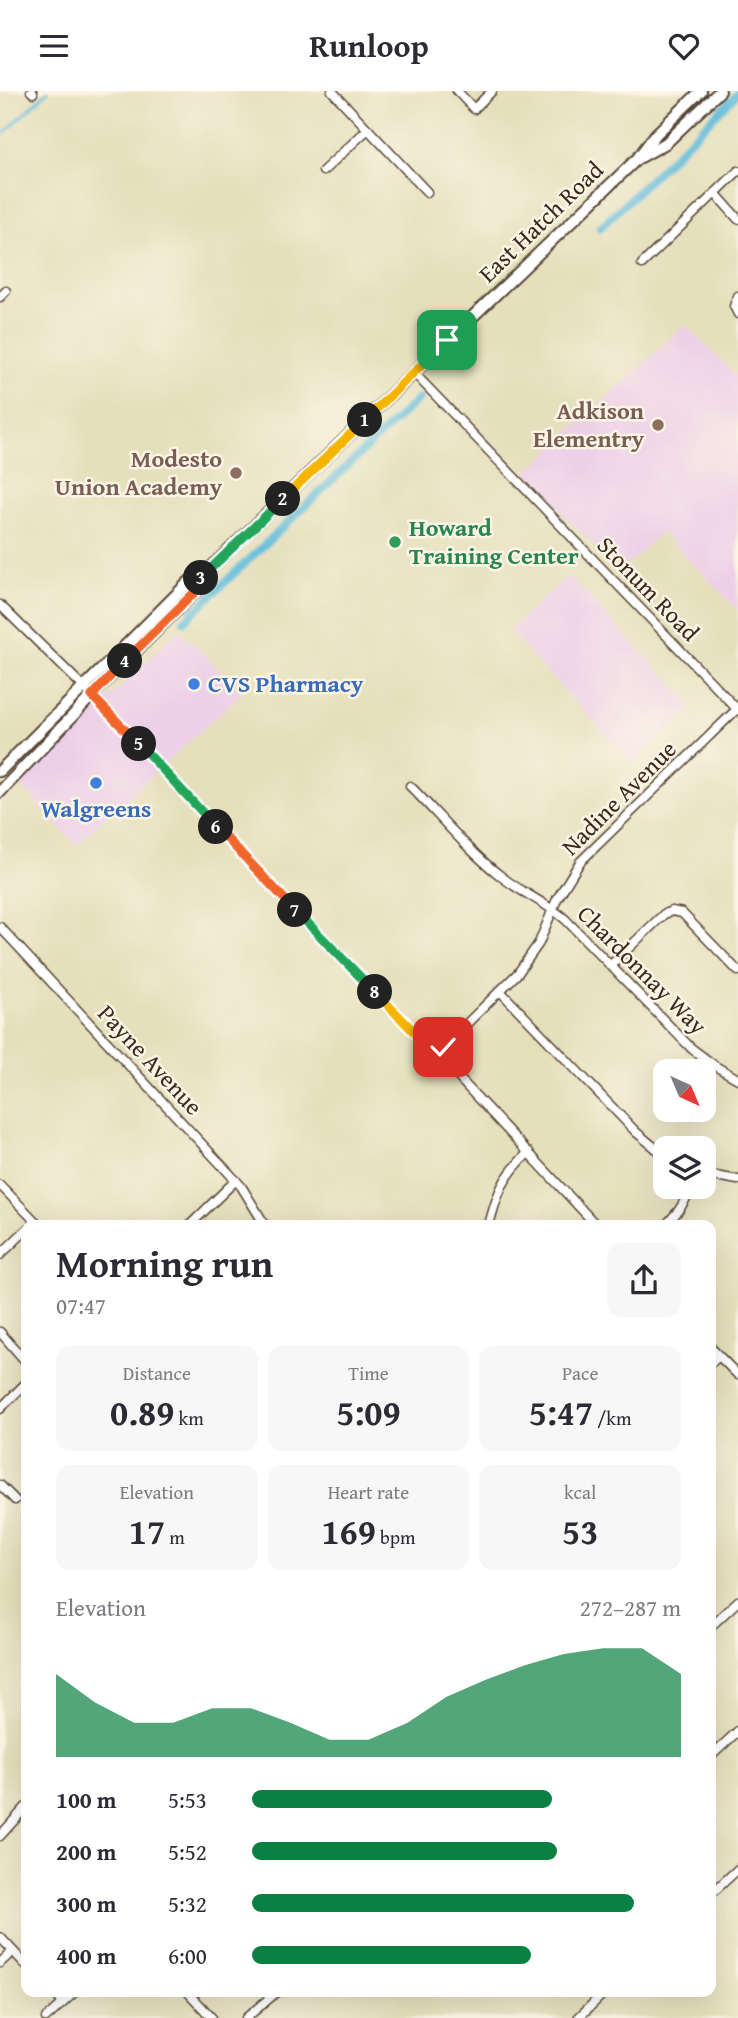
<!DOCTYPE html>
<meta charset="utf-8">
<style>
:root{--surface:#fff;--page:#f7f7f7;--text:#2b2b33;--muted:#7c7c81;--accent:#0b8043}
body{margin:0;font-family:"Gentium Book Plus",serif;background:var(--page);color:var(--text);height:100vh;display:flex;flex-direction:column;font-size:26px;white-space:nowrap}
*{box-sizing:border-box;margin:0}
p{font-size:23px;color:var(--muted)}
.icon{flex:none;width:38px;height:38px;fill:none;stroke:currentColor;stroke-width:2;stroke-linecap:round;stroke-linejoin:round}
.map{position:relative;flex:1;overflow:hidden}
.sheet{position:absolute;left:21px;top:1129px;width:695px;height:777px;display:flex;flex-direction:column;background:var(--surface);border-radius:14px;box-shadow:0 7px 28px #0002}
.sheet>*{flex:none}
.needle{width:46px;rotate:136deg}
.buttons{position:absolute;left:653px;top:968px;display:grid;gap:14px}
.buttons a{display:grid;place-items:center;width:63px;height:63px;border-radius:14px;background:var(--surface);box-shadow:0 7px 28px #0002;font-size:35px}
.pin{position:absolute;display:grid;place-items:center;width:60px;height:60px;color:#fff;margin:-30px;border-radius:14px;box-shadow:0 4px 10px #0006}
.km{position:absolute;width:35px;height:35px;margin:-18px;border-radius:50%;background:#222;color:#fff;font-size:19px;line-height:35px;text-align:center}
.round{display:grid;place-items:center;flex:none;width:74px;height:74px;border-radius:14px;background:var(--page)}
.overview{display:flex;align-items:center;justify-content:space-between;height:119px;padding:0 35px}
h1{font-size:38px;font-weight:600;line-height:52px}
.stats{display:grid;grid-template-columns:repeat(3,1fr);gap:10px;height:119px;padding:7px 35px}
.stats div{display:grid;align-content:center;border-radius:14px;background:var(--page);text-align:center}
.stats b{font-size:35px;font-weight:600}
.stats small{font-size:19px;font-weight:400}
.stats p{font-size:19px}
.chart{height:196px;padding:14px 35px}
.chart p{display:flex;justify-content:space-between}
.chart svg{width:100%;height:126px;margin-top:7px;fill:var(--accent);opacity:.7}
ul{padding:0 35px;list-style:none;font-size:23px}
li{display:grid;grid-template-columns:112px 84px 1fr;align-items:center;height:52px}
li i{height:18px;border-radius:9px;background:var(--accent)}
header{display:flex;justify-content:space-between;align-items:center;height:91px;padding:0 35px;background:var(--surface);font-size:32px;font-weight:600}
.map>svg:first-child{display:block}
.built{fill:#edd0e8}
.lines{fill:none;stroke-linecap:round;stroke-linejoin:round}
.stream{stroke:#5bbada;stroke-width:2.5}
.canal{stroke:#5bbada;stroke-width:8}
.minor-casing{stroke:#544536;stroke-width:11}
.major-casing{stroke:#544536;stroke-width:14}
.minor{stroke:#fff;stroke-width:8}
.major{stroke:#fff;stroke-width:10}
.split-1-casing{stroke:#fff;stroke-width:14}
.split-2-casing{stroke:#fff;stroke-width:14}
.split-3-casing{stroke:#fff;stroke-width:14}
.split-4-casing{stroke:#fff;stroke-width:14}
.split-5-casing{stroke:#fff;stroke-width:14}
.split-6-casing{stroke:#fff;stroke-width:14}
.split-7-casing{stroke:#fff;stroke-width:14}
.split-8-casing{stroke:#fff;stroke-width:14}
.split-9-casing{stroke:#fff;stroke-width:14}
.split-1{stroke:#f5b400;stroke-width:9}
.split-2{stroke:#f5b400;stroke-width:9}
.split-3{stroke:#22a559;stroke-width:9}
.split-4{stroke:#f0652b;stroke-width:9}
.split-5{stroke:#f0652b;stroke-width:9}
.split-6{stroke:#22a559;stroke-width:9}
.split-7{stroke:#f0652b;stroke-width:9}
.split-8{stroke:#22a559;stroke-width:9}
.split-9{stroke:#f5b400;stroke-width:9}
.education-dot{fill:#8d6e63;stroke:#fcf5e5;stroke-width:2.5}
.leisure-dot{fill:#2e9e5b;stroke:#fcf5e5;stroke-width:2.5}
.shop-dot{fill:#3f7fe0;stroke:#fcf5e5;stroke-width:2.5}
.labels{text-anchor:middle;stroke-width:5;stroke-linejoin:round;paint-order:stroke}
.street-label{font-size:24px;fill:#3b2a1e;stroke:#fcf5e5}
.education-label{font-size:24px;font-weight:bold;fill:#785e54;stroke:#fcf5e5;text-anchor:end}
.leisure-label{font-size:24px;font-weight:bold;fill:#27864d;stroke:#fcf5e5;text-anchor:start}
.shop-label{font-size:24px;font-weight:bold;fill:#366cbe;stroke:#fcf5e5;text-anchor:start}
</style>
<header><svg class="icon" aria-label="menu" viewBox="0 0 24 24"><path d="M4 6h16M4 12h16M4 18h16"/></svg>Runloop<svg class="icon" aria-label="heart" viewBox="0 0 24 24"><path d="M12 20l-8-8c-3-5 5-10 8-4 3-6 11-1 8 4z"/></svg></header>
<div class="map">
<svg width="738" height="1927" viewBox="0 0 738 1927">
<rect width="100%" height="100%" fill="#fcf5e5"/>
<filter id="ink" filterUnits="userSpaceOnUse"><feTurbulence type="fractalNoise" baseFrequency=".0143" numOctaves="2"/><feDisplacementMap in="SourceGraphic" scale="14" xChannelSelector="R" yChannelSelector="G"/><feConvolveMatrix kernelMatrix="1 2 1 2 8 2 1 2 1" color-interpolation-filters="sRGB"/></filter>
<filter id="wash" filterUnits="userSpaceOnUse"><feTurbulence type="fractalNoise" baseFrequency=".00686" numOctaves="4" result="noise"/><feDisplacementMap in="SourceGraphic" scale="28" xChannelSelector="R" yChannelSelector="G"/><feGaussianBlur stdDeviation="1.57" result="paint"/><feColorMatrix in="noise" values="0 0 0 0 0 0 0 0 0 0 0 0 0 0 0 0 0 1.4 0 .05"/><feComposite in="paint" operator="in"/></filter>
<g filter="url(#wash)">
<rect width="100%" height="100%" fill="#e5dfbb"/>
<g class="built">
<path d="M685 234 738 286V519L662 441 619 481 525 383Z"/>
<path d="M568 484 693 615 633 673 509 540Z"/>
<path d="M179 539 243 601 76 754 20 693Z"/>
</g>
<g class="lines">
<path class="stream" d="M0 46 48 0"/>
<g class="canal">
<path d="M600 137 738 2"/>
<path d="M184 530 419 307"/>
</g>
</g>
</g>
<g filter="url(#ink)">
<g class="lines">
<g class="minor-casing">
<g id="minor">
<path d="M31 0 33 2"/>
<path d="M332 0 427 101"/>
<path d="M457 0 474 18 492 0"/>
<path d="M323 80 368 38"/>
<path d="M715 102 738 128"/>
<path d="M642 173 738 80"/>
<path d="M738 205 734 215 738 223"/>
<path d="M0 206 6 200"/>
<path d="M414 282 738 619"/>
<path d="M0 514 100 612 251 773 458 986 596 1134"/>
<path d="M410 695C440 725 468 760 502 786 522 802 545 811 565 828L691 957 715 975 738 988"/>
<path d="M0 836 241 1095 265 1134"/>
<path d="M610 875 664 823 672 820 682 822 738 880"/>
<path d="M501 901 636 1041 665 1065"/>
<path d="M436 963 518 882 539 852 557 808 580 771 738 617"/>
<path d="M704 1083 738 1089"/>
<path d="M0 1094 39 1134"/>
<path d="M190 1134 236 1089"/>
<path d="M489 1134C498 1100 503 1086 529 1061"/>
<path d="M666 1134 679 1119 693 1096"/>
<path d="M0 1164 26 1139"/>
<path d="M0 1241 26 1271"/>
<path d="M710 1256 738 1284"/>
<path d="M710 1273 719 1265"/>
<path d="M0 1318 26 1292"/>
<path d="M0 1394 15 1409"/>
<path d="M710 1536 738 1510"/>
<path d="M710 1666 738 1640"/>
<path d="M0 1745 26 1716"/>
<path d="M710 1804 738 1778"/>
<path d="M0 1846 26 1874"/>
<path d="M0 1872 13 1860"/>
<path d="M52 1900 63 1912"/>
<path d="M187 1900 212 1927"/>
<path d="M46 1927 76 1900"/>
<path d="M246 1927 278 1900"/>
<path d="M578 1927 606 1900"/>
</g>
</g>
<g class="major-casing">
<g id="major">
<path d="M641 66 666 52 720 0"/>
<path d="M0 680 190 490 200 487 638 67 656 43 701 0"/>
<path d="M0 701 103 593 198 498 200 487"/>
</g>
</g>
<use href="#minor" class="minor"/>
<use href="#major" class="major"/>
</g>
</g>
<g class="lines" filter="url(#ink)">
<g class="split-1-casing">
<path id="split-1" d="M365 329 447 249"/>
</g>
<g class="split-2-casing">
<path id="split-2" d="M283 408 365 329"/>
</g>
<g class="split-3-casing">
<path id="split-3" d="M201 487 283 408"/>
</g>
<g class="split-4-casing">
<path id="split-4" d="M125 570 198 498 201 487"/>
</g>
<g class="split-5-casing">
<path id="split-5" d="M125 570 92 605 139 653"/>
</g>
<g class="split-6-casing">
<path id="split-6" d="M139 653 216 736"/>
</g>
<g class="split-7-casing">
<path id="split-7" d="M216 736 295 819"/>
</g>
<g class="split-8-casing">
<path id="split-8" d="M295 819 375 901"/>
</g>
<g class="split-9-casing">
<path id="split-9" d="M375 901 436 963 443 956"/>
</g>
<use href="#split-1" class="split-1"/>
<use href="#split-2" class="split-2"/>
<use href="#split-3" class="split-3"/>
<use href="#split-4" class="split-4"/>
<use href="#split-5" class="split-5"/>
<use href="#split-6" class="split-6"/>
<use href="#split-7" class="split-7"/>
<use href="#split-8" class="split-8"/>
<use href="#split-9" class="split-9"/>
</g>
<g class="education-dot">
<circle cx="658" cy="334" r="7"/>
<circle cx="236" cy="382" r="7"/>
</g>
<circle class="leisure-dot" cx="395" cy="451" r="7"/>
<g class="shop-dot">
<circle cx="194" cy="593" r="7"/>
<circle cx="96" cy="692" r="7"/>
</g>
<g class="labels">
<g class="street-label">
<text transform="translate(541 131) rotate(-44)" y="8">East Hatch Road</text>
<text transform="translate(648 498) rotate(46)" y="8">Stonum Road</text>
<text transform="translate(619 707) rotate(-45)" y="8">Nadine Avenue</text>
<text transform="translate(642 879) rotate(45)" y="8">Chardonnay Way</text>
<text transform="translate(150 969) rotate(47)" y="8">Payne Avenue</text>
</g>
<g class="education-label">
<text x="644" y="328">Adkison<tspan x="644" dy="28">Elementry</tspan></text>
<text x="222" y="376">Modesto<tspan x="222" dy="28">Union Academy</tspan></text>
</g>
<g class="leisure-label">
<text x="409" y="445">Howard<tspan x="409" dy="28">Training Center</tspan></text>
</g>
<g class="shop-label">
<text x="208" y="601">CVS Pharmacy</text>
<text x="96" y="726" text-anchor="middle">Walgreens</text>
</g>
</g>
</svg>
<div class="buttons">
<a><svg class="needle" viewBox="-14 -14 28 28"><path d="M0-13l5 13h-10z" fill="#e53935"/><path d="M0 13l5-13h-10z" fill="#7c7c81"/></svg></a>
<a><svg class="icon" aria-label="layers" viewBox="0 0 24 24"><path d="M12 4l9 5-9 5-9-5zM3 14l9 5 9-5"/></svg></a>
</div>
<div class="pin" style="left:447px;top:249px;background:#1e9e55"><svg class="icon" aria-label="arrive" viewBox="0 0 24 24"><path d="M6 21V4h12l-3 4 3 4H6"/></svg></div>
<div class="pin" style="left:443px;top:956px;background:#d93025"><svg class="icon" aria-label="check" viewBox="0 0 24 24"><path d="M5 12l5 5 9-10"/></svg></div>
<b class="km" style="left:365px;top:329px">1</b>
<b class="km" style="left:283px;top:408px">2</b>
<b class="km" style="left:201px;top:487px">3</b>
<b class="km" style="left:125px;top:570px">4</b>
<b class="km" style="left:139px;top:653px">5</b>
<b class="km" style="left:216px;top:736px">6</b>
<b class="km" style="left:295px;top:819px">7</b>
<b class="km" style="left:375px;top:901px">8</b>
<section class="sheet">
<div class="overview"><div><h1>Morning run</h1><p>07:47</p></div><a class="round"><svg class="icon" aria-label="share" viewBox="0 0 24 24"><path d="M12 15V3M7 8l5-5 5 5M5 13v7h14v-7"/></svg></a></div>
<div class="stats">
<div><p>Distance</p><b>0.89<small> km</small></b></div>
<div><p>Time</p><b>5:09</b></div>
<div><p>Pace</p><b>5:47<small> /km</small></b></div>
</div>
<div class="stats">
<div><p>Elevation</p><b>17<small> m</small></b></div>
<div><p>Heart rate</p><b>169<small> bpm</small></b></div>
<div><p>kcal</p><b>53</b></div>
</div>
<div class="chart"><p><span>Elevation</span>272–287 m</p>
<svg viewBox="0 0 160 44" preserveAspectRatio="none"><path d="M0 44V15L10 25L20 32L30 32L40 27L50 27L60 32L70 38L80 38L90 32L100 23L110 17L120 12L130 8L140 6L150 6L160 15V44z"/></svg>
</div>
<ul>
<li><b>100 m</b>5:53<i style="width:70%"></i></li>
<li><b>200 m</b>5:52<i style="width:71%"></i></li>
<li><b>300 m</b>5:32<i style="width:89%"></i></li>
<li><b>400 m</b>6:00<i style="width:65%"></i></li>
</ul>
</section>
</div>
